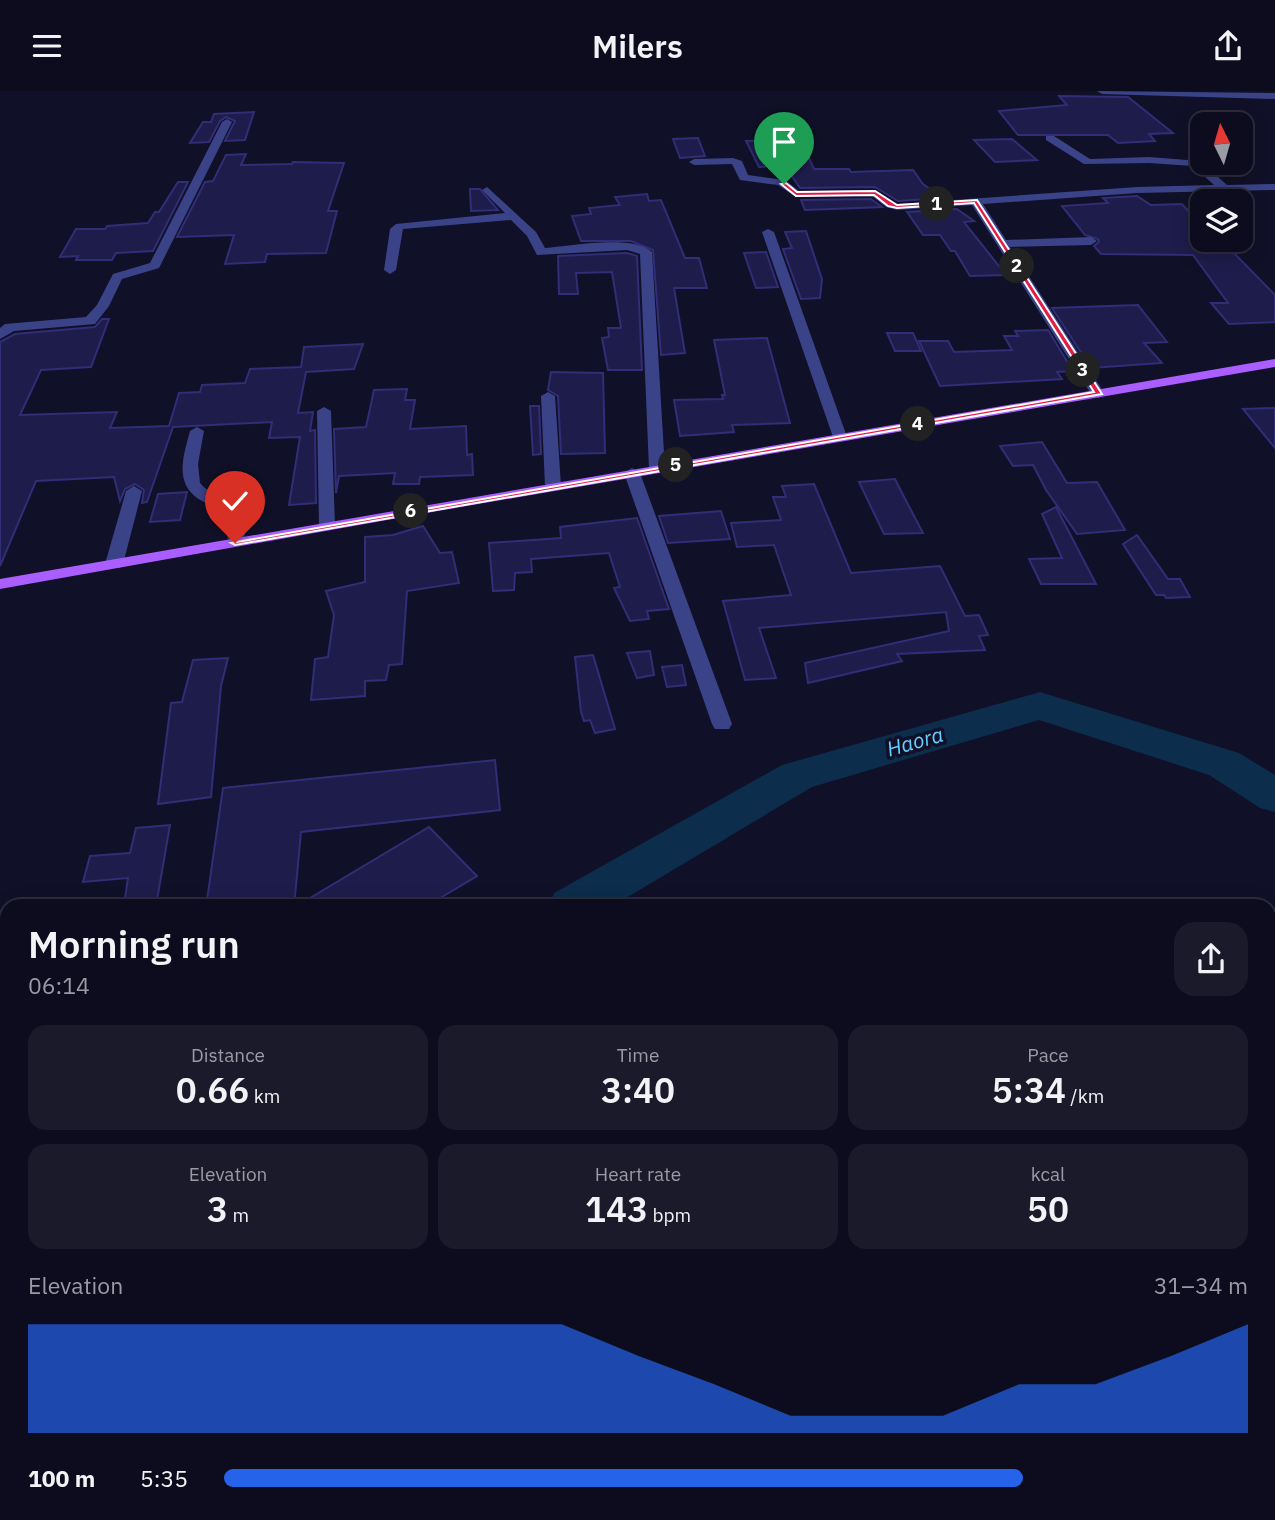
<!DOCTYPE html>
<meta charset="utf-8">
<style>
:root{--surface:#0c0c1e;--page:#1a1a2b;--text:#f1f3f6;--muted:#9a9ba4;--line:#2c2c3c;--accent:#2563eb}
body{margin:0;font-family:"IBM Plex Sans",sans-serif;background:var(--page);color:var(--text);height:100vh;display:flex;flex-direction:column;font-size:26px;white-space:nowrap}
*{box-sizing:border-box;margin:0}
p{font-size:23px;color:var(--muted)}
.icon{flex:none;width:38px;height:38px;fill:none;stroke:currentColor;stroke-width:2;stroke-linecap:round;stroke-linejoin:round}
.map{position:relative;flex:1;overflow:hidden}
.drawer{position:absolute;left:0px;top:808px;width:1276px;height:621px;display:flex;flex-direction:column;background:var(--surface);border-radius:21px 21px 0 0;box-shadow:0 4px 18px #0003,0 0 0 2px var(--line)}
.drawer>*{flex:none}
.needle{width:46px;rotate:355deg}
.fabs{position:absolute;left:1190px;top:21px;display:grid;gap:14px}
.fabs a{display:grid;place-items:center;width:63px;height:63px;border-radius:14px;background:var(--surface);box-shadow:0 4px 18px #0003,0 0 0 2px var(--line);font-size:35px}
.pin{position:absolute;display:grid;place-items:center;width:60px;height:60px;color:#fff;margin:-72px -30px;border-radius:50% 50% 50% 0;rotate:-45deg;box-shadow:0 0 7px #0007}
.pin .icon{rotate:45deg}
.km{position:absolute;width:35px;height:35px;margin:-18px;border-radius:50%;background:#222;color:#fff;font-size:19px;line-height:35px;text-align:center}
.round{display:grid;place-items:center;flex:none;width:74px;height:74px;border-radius:21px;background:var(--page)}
.overview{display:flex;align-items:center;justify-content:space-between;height:119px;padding:0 28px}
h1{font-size:38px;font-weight:600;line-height:52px}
.metrics{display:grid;grid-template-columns:repeat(3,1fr);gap:10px;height:119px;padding:7px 28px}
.metrics div{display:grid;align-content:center;border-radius:18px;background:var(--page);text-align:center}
.metrics b{font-size:35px;font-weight:600}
.metrics small{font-size:19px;font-weight:400}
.metrics p{font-size:19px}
.chart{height:196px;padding:14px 28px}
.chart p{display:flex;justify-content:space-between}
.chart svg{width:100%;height:126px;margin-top:7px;fill:var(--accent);opacity:.7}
ul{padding:0 28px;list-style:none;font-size:23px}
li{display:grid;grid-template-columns:112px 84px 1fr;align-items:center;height:52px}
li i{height:18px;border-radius:9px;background:var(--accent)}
header{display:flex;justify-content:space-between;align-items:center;height:91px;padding:0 28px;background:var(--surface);font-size:32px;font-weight:600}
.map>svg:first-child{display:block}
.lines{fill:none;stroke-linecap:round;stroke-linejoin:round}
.river{fill:#0c2d4b;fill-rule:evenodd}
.building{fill:#1e1c4a;stroke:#312d76;stroke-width:2}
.minor{fill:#3a4388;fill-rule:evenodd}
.major{fill:#aa5eff;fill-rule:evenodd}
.route{fill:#e11d48;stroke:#fff;stroke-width:2}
.labels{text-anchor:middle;stroke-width:7;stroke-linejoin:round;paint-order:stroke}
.water-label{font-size:21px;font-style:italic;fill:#65cfff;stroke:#101028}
</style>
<header><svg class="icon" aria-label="menu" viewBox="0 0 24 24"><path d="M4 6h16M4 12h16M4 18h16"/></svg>Milers<svg class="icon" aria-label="share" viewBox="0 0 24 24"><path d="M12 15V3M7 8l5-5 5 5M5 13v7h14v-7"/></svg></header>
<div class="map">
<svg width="1275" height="1429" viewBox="0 0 1275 1429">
<rect width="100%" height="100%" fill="#101028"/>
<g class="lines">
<g class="river">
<path d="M1040 601 1239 662 1275 684V721L1260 717 1209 684 1039 629 812 696 611 816H548L554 802 782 674Z"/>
<path d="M7 1103V1161L0 1163V1105Z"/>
</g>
</g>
<g class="building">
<path d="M1059 5 1128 6 1173 42 1149 43 1155 50 1118 52 1108 44H1018L999 20 1067 14Z"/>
<path d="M254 21 245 49 225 50 235 30 226 26 220 30 209 51 190 52 203 31H211L214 23Z"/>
<path d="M698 47 705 65 680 67 673 48Z"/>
<path d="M1012 48 1037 69 995 71 974 49Z"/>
<path d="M784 49 792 65H808L814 78H849L851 81 913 79 923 93 943 107 898 110 875 96 800 97 791 84H783L786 74 759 76 746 50Z"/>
<path d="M246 63 241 74 292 73 293 71 344 72 328 120H337L326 162 267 163 265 171 225 173 234 144 177 146 205 91 213 90 226 64Z"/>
<path d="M178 91H188L153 160 116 162 112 169H76L78 165 60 166 76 138H105L107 135 148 132 155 121H159Z"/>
<path d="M470 98H480L498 119 471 120Z"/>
<path d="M647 103 649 110 661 109 685 167H699L707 197H674L685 262 661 264 653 159 631 150H581L572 125 591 123 589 117 620 114 615 106Z"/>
<path d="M1137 105 1151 114 1182 113 1202 135V149H1215L1225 159H1231L1275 204V231L1229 233 1211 212H1228L1193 164 1101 163 1094 155 1099 151 1098 148 1085 144 1062 115 1108 112 1103 107Z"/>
<path d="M871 108 882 116 805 119 801 109Z"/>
<path d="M957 118 974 130 964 131 1006 184 970 185 955 160H951L940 144H923L907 121Z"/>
<path d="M806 140 822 188 820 207 801 208 783 158 792 157 785 141Z"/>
<path d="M766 161 778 196 756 197 744 162Z"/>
<path d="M627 162 637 165 642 279H608L602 247 609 246 608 237H621L612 181 576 182 578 203H559L558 165Z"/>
<path d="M1138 214 1167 251 1144 252 1162 272 1091 277 1052 217Z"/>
<path d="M102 228H109L91 276 41 279 20 324 117 321 110 337 169 335 179 302 200 301 202 294 245 292 250 278 301 276 304 256 363 253 354 278 306 281 298 322 313 321 310 340 315 339 316 412 289 414 300 346 269 347 272 331 173 336 147 411 142 412 144 399 135 393 125 398 120 410 114 386 36 390 0 475V251L15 243 95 236Z"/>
<path d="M1048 239 1073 280 1057 281 1062 288 940 295 919 250H948L954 261 1012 259 1004 245H1018L1015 240Z"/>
<path d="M887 242H913L921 260H895Z"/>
<path d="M767 247 790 332 732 334 734 341 680 345 674 309 723 308 722 304H725L714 249Z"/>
<path d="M551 281 603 282 605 362 561 363 558 305 548 299Z"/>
<path d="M407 298 405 309H415L410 338 466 335 467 364 472 363 473 384 420 386 419 393H393L395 382 339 385 336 402 334 338 366 336 374 299Z"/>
<path d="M530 315H539L541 363 533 364Z"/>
<path d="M1275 317V357L1243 318Z"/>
<path d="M1042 351 1067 392 1097 391 1125 439 1077 443 1046 399 1033 374 1013 375 1000 355Z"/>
<path d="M895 388 902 402 923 442 884 443 859 391Z"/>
<path d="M814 393 851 482 940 475 965 525 979 524 988 544 979 545 985 559 897 563 902 570 808 592 805 572 949 540 946 521 759 537 776 587 745 589 723 510 791 504 774 454 737 456 731 432 781 429 773 406H786L782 395Z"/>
<path d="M187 401 180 429 150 431 158 403Z"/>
<path d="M1056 416 1096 493H1041L1029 468 1062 467 1042 423Z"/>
<path d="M721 420 730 448 668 452 659 425Z"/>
<path d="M637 427 669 518 647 520 649 528 630 530 614 497 620 496 609 462 531 468 532 481 515 482 514 499 493 500 489 452 561 447 560 436Z"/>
<path d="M423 435 440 462 452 461 459 492 407 500 402 573 389 574 386 589 365 590V605L311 609 315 568 328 566 334 524 326 500 365 491V446L393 444Z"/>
<path d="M1137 444 1168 488H1180L1190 506 1166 507 1164 504H1156L1123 453Z"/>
<path d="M650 560 654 584 637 587 627 562Z"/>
<path d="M593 564 615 638 595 642 590 629 584 630 581 621 575 566Z"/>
<path d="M228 567 221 595 211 706 158 713 171 612 182 611 193 569Z"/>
<path d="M682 574 686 594 667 596 662 576Z"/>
<path d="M495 669 500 719 301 741 294 816H206L223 697Z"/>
<path d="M170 734 157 809 124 814 128 787 83 791 90 765 130 762 136 737Z"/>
<path d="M429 736 477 785 425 816H295Z"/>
</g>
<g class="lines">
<g class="minor">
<path d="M1097 0 1275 2V8L1102 3Z"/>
<path d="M227 28 232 31 159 177 122 188 109 215 95 233 14 240 0 248V237L5 233 86 226 97 214 113 183 150 172 222 31Z"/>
<path d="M1046 45H1054L1090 68 1149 66 1200 70 1227 94 1275 93V99L1137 102 983 113 1006 149 1091 146 1097 150 1091 154 1010 156 1105 303 1098 307 1091 303 972 114 897 119 886 116 872 105 796 106 778 94 740 89 732 73 694 74 689 71 694 68 733 67 742 70 748 84 785 89 799 100 875 99 897 113 1137 96 1214 94 1193 75 1149 72 1084 73 1046 49Z"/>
<path d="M487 96 536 141 545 157C571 155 633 143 652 161L665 378 662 381H652L649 378 640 163 627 159 537 164 527 145 511 129 403 138 396 179 390 183 384 179 390 138 396 133 505 122 482 99Z"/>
<path d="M768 138 774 141 847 346 845 349 840 350 833 346 762 141Z"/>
<path d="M548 301 555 305 561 395 553 400 545 395 541 305Z"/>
<path d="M324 316 331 320 335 435 327 440 319 435 317 320Z"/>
<path d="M197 336 204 340 198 373 200 392C216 411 259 419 241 455H229L224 425C216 416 206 413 197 407 174 390 184 363 190 340Z"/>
<path d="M632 377 640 382 732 633 729 638H715L712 633 624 382Z"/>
<path d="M134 395 142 400 123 473 120 477H108L105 473 126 400Z"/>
</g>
<path class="major" d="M1275 268V276L432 421 0 498V488Z"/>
</g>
<path class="route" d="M786 92 797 101 875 100 897 114 977 109 1102 303 235 454 231 452 1094 301 974 112 897 117 888 115 874 104 796 105 781 93Z"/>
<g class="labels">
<g class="water-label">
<text transform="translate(915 651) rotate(-16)" y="7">Haora</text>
</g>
</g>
</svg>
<div class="fabs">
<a><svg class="needle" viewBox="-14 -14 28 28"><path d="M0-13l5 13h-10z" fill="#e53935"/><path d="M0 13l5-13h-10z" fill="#9a9ba4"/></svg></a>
<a><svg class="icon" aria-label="layers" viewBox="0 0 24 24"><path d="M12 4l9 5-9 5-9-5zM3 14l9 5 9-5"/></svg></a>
</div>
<div class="pin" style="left:784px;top:93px;background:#1e9e55"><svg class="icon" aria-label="arrive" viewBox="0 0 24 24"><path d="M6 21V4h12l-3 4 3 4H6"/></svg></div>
<div class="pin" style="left:235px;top:452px;background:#d93025"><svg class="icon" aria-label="check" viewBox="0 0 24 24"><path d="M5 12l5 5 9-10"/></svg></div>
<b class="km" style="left:937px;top:113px">1</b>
<b class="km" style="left:1017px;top:175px">2</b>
<b class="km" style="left:1083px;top:279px">3</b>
<b class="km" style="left:918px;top:333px">4</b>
<b class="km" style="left:676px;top:374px">5</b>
<b class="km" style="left:411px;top:420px">6</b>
<section class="drawer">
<div class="overview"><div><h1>Morning run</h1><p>06:14</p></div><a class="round"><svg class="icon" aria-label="share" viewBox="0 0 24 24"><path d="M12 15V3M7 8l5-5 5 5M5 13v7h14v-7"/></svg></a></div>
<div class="metrics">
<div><p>Distance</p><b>0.66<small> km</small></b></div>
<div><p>Time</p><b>3:40</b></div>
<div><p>Pace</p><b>5:34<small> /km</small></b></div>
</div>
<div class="metrics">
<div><p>Elevation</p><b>3<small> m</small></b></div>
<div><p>Heart rate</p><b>143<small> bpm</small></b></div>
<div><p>kcal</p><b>50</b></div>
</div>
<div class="chart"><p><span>Elevation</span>31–34 m</p>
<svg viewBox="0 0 160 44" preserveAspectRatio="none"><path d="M0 44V6L10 6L20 6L30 6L40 6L50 6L60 6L70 6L80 17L90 27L100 38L110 38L120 38L130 27L140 27L150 17L160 6V44z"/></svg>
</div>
<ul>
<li><b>100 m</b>5:35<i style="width:78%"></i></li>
</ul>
</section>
</div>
